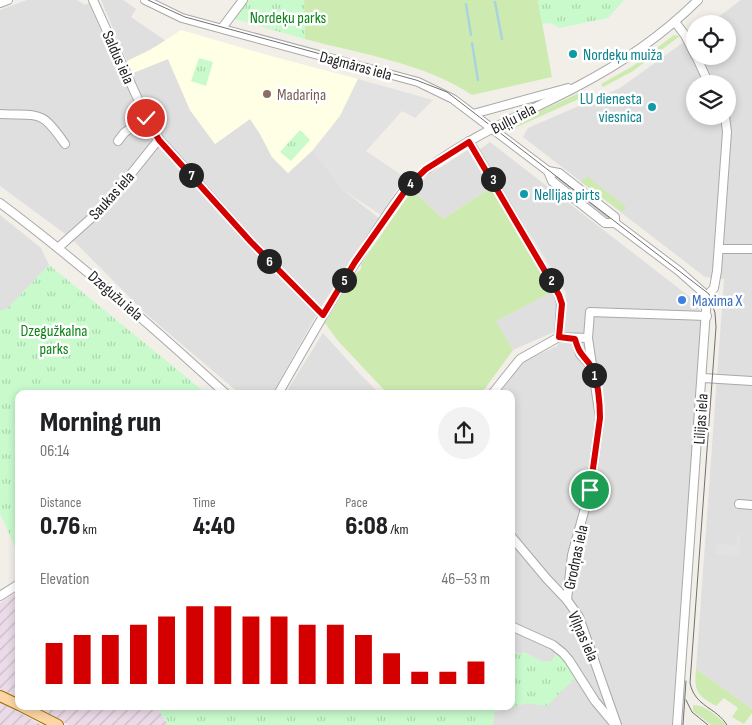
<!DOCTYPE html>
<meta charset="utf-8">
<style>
:root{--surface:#fff;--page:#f2f2f2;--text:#202124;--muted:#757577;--accent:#d40000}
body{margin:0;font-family:"Sofia Sans Condensed",sans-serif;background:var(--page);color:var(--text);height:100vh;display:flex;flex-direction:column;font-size:19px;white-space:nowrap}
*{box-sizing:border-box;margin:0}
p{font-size:16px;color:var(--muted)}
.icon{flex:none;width:28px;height:28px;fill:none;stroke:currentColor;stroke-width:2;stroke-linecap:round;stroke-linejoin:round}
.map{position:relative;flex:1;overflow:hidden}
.details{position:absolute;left:15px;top:390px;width:500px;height:320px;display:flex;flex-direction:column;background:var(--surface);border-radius:10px;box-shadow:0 2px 8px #0003}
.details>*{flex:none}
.tools{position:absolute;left:686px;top:15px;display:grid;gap:10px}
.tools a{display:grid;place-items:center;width:50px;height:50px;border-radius:50%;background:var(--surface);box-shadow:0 2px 8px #0003;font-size:25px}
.pin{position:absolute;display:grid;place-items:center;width:42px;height:42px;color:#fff;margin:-21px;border:2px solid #fff;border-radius:50%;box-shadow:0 1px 5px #0007}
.km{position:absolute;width:25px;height:25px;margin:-12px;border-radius:50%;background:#222;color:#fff;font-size:14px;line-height:25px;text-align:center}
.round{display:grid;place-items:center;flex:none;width:52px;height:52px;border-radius:26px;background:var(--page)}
.headline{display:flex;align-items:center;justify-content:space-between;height:85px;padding:0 25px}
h1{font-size:28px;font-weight:800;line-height:38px}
.figures{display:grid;grid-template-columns:repeat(3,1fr);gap:8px;height:85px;padding:5px 25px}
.figures div{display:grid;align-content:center}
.figures b{font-size:25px;font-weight:800}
.figures small{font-size:14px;font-weight:400}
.figures p{font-size:14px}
.chart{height:140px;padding:10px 25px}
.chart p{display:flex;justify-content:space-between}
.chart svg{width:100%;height:90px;margin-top:5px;stroke:var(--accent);stroke-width:6}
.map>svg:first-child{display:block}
.residential{fill:#e0dfdf;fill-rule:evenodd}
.industrial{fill:url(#industrial-furrows)}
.education{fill:#ffffe5}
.grass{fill:#cdebb0}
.park{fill:url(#park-tufts)}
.parking{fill:#e2e2e2}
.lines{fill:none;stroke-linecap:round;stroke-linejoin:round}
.stream{stroke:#aad3df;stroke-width:2.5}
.minor-casing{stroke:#a9a9a9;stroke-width:10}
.major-casing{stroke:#a06b00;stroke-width:12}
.minor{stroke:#fff;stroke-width:8}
.major{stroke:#fcd6a4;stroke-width:10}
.tram{stroke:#707070;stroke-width:1}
.route-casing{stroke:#fff;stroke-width:10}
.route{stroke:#d40000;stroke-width:6}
.culture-dot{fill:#0f9aa8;stroke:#fff;stroke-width:2}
.education-dot{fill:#8d6e63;stroke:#fff;stroke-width:2}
.shop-dot{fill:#3f7fe0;stroke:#fff;stroke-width:2}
.labels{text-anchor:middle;stroke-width:5;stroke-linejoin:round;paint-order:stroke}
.park-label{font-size:16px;fill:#0c8416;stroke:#fff}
.culture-label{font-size:16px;fill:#0d838f;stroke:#fff;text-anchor:start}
.street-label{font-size:16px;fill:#222;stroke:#fff}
.education-label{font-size:16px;fill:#785e54;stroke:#fff;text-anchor:start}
.shop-label{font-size:16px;fill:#366cbe;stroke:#fff;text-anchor:start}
</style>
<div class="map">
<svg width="752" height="725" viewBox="0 0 752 725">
<defs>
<pattern id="industrial-furrows" width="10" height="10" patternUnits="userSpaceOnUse" patternTransform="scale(1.25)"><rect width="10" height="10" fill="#ebdbe8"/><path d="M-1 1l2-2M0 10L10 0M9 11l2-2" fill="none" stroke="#c9bcc7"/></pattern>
<pattern id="park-tufts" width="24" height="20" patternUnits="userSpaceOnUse" patternTransform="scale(1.25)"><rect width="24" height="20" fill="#c8facc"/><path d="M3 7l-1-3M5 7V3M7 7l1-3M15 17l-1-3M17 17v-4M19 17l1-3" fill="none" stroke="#acd6af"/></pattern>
</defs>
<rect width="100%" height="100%" fill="#f2efe9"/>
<g class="residential">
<path d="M27 0H77L85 5 90 2 125 82 134 78 133 73 168 59 190 110 215 144 250 119 260 134 272 157 288 173 313 150 343 190 380 219 322 305 272 394H240L145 313 72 239 0 186V10Z"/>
<path d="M101 0H123L136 9 131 17 166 41 127 61Z"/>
<path d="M741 0H752V709L696 669 724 279 705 277 523 137 528 128 620 88 695 34V56H728V24H709ZM695 84H728V116H695Z"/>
<path d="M490 142 699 304 701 323 672 725H493L494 712 527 703 547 706 557 652 552 661 544 662 523 652 522 655 511 650V394H499L524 361 557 346 562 339 566 293 479 150Z"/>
<path d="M468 150 492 187 443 219 412 190 430 174Z"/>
<path d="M0 215 41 248 49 265 7 309 0 311Z"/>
<path d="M554 291 556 295V331L513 350 495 321Z"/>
<path d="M323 333 359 373 380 394H285Z"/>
</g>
<g class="industrial">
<path d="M19 591V700L0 691V603Z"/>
<path d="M0 702 7 706 42 725H0Z"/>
<path d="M31 706H156L168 725H69Z"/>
</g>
<path class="education" d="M181 30 271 56 358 79 340 116 313 150 288 173 272 157 260 134 250 119 215 144 190 110 168 59 133 73 127 61 149 51Z"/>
<g class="grass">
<path d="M304 0H538L552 77 472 95C424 63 361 54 305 39Z"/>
<path d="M674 35 680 36 633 71 603 87 601 84 633 66Z"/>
<path d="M579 93 581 98 517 127 510 125Z"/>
<path d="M587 176 626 207 622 212 581 182Z"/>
<path d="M492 187 554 291 496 321 513 350 481 394H388L338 341 325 323 355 274 361 269V264L412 190 443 219Z"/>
<path d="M696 669 752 709V713L744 724 732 717 738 708 724 698 716 706C697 695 694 692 696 669Z"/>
<path d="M693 705C705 705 718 716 726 725H711L693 711Z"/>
</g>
<g class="park">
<path d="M248 0H304L305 39 235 19Z"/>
<path d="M538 0H624L608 18 559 28 551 23 542 24Z"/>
<path d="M199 58 213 62 206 86 191 81Z"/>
<path d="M300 130 310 140 291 161 280 152Z"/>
<path d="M49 265 207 394H19V556L0 513V311L7 309Z"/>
<path d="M511 650 522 655 523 652 544 662 552 661 557 652 576 677 547 706 527 703 494 712 493 725H168L156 706H511Z"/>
</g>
<g class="parking">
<path d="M358 79 433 100 415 118 402 111 366 151 404 177 381 215 343 190 313 150 340 116Z"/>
<path d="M737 534H741L739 556 715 554 716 544 736 545Z"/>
</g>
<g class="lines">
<g class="stream">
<path d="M495 2 502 39"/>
<path d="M466 4 471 35"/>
<path d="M472 43 478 80"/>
</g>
<g class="minor-casing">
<g id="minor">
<path d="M93 0 146 117 159 139 251 242 323 315"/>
<path d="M145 0 182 18 418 82 453 99 548 171 552 181 605 223H615L679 271 707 296"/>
<path d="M0 3 8 0"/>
<path d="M675 22 685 35 695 55"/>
<path d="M222 28 243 0"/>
<path d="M696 56 709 84"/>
<path d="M0 114C40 116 41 109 65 144"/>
<path d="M473 114 568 88"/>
<path d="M118 141 124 133 146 117"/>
<path d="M469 141 559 295 561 304 559 337"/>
<path d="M548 171 559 173 615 217V223"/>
<path d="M0 203C79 262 153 327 226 394"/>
<path d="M59 247 107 204 159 139"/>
<path d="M719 249H752"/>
<path d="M559 337 588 338"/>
<path d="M575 339 580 354 592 367"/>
<path d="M703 378 752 381"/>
<path d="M278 394C310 338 342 282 378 228 392 207 405 185 426 170 472 134 527 113 578 86 622 63 663 35 698 0"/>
<path d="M492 394 520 359 559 337"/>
<path d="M739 504 752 505"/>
<path d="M511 536 547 579 567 600 579 617 617 725"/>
<path d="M0 596 19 584"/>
<path d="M567 600 572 555 590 490 600 418 588 338 590 312 707 316"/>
<path d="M511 626 553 645 563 653 569 660 595 701 615 725"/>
<path d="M677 725 707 296 714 288 717 271 727 132 725 116"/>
</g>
</g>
<g class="major-casing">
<g id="major">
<path d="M0 696 19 705"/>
<path d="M21 706 58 725"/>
</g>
</g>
<use href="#minor" class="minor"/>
<use href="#major" class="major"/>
<g class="tram">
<path d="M148 0 185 17 416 80 447 92 709 294 715 313 716 327 690 683C695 707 716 707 727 725"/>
<path d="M686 700 692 712 708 725"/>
<path d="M683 725 686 681"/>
</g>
</g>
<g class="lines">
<g class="route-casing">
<path id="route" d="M146 118 159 140 251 242 323 315 355 262 410 184 426 169 469 142 559 295 562 304 559 337 575 339C580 356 582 353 591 366 598 376 600 406 600 418L590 490"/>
</g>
<use href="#route" class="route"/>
</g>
<g class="culture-dot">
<circle cx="573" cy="54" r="5"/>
<circle cx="652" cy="107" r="5"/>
<circle cx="524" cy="194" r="5"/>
</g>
<circle class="education-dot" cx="267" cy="94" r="5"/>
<circle class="shop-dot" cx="682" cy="300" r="5"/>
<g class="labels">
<g class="park-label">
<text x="288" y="23">Nordeķu parks</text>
<text x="54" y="336">Dzegužkalna<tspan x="54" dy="18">parks</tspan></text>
</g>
<g class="culture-label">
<text x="583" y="60">Nordeķu muiža</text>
<text x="642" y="104" text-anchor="end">LU dienesta<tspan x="642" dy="18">viesnica</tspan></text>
<text x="534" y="200">Nellijas pirts</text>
</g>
<g class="street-label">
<text transform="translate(119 57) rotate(66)" y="6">Saldus iela</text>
<text transform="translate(356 65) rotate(15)" y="6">Dagmāras iela</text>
<text transform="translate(513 118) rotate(-27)" y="6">Buļļu iela</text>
<text transform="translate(111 195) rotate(-48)" y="6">Saukas iela</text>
<text transform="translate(116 295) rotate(41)" y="6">Dzegužu iela</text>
<text transform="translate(700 419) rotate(-86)" y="6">Lilijas iela</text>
<text transform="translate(575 557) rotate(-78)" y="6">Grodņas iela</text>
<text transform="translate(584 636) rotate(66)" y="6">Viļņas iela</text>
</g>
<g class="education-label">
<text x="277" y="100">Madariņa</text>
</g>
<g class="shop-label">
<text x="692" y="306">Maxima X</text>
</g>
</g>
</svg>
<div class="tools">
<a><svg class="icon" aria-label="locate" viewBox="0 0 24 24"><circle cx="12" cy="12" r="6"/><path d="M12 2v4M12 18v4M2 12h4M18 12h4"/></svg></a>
<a><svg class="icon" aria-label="layers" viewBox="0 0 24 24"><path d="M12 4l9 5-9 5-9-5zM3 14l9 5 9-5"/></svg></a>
</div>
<div class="pin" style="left:590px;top:490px;background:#1e9e55"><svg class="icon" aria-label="arrive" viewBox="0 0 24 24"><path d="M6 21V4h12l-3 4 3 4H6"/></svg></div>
<div class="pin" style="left:146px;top:118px;background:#d93025"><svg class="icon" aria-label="check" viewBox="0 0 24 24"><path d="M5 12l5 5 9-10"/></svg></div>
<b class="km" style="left:594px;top:375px">1</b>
<b class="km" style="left:551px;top:280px">2</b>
<b class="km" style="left:493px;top:179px">3</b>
<b class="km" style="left:410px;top:183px">4</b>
<b class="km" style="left:344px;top:280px">5</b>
<b class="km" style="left:269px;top:261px">6</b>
<b class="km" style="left:191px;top:175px">7</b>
<section class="details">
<div class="headline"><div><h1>Morning run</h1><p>06:14</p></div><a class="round"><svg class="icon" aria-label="share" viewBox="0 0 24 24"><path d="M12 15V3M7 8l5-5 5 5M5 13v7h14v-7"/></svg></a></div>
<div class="figures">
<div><p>Distance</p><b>0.76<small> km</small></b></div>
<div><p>Time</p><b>4:40</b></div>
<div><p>Pace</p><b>6:08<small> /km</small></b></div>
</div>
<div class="chart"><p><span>Elevation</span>46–53 m</p>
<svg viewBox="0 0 160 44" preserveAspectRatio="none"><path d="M5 44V24M15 44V20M25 44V20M35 44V15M45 44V11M55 44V6M65 44V6M75 44V11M85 44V11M95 44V15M105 44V15M115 44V20M125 44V29M135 44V38M145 44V38M155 44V33"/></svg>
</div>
</section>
</div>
